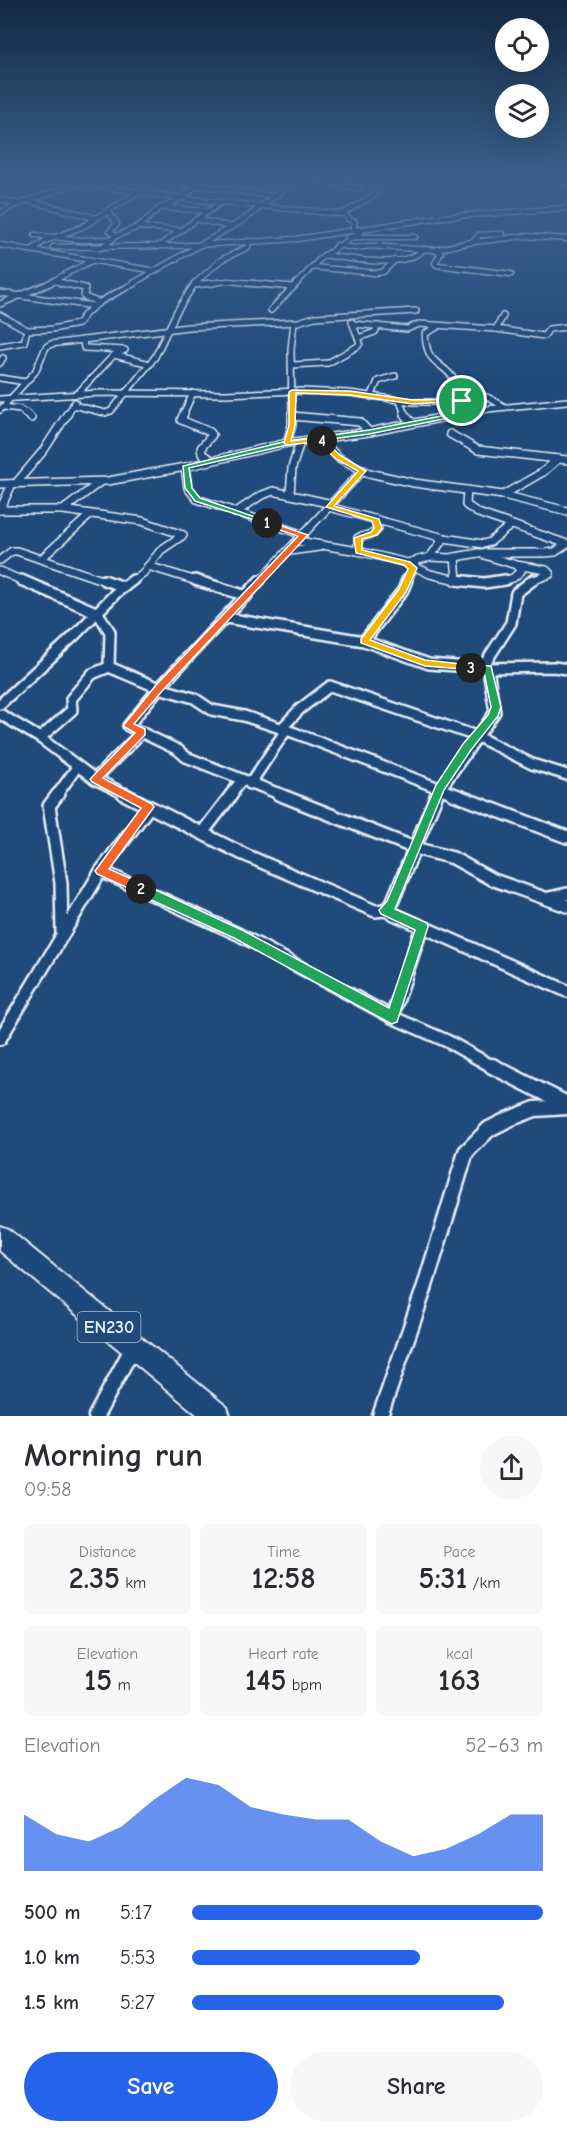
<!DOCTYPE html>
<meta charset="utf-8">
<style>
:root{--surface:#fff;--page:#f7f7f7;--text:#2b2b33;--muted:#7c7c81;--accent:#2563eb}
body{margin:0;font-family:"Comic Neue",sans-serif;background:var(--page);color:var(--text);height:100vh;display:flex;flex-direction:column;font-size:22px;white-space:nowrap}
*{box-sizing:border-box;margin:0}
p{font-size:20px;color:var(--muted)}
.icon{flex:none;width:33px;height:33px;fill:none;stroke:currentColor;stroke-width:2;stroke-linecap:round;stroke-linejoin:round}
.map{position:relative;height:1416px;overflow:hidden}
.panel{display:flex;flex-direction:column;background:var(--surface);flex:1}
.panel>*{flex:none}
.controls{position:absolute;left:495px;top:18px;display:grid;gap:12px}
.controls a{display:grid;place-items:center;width:54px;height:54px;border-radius:50%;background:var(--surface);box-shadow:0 6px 24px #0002;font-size:30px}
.pin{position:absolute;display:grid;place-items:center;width:51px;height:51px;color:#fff;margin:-26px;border:3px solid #fff;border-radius:50%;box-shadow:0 2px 6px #0007}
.km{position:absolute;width:30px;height:30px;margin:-15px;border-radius:50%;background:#222;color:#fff;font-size:16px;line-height:30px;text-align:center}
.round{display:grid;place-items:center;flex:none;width:63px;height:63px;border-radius:32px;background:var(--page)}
.headline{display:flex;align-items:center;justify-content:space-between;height:102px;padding:0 24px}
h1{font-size:33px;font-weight:700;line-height:45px}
.figures{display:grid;grid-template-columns:repeat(3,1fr);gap:9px;height:102px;padding:6px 24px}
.figures div{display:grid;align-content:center;border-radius:9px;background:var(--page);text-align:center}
.figures b{font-size:30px;font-weight:700}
.figures small{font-size:16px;font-weight:400}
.figures p{font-size:16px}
.chart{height:168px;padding:12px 24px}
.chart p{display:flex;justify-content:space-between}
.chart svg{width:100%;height:108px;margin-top:6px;fill:var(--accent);opacity:.7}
.cta{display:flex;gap:12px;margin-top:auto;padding:12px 24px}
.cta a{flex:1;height:69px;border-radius:36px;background:var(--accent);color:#fff;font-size:24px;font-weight:700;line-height:69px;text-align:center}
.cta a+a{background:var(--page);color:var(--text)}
ul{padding:0 24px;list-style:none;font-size:20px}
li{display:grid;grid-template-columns:96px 72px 1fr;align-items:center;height:45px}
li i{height:15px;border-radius:8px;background:var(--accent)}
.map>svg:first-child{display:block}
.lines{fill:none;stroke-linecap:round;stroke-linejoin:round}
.street-far5-casing{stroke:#e8f1f8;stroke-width:7}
.street-far4-casing{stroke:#e8f1f8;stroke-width:8}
.street-far3-casing{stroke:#e8f1f8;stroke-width:10}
.street-far2-casing{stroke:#e8f1f8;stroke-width:14}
.street-far1-casing{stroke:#e8f1f8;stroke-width:16}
.street-casing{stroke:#e8f1f8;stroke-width:19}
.primary-casing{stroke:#e8f1f8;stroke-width:4}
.street-far5{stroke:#1f4a7a;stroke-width:4.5}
.street-far4{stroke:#1f4a7a;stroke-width:5}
.street-far3{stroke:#1f4a7a;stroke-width:7}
.street-far2{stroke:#1f4a7a;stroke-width:9}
.street-far1{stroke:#1f4a7a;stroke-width:11}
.street{stroke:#1f4a7a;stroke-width:14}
.primary{fill:#1f4a7a;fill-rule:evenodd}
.split-1{fill:#22a559;stroke:#fff;stroke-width:1.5}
.split-2{fill:#f0652b;stroke:#fff;stroke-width:1.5}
.split-3{fill:#22a559;stroke:#fff;stroke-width:1.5}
.split-4{fill:#f5b400;stroke:#fff;stroke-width:1.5}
.split-5{fill:#f5b400;stroke:#fff;stroke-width:1.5}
.labels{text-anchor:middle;stroke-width:4.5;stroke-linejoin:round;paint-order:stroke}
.shield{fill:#1f4a7a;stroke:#acbfd2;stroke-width:1.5}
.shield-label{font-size:18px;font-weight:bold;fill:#e8f1f8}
</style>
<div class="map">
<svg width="567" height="1416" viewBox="0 0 567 1416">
<rect width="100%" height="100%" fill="#1f4a7a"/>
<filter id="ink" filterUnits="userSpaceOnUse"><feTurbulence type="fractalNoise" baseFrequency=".0167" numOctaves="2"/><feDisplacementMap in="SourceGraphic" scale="12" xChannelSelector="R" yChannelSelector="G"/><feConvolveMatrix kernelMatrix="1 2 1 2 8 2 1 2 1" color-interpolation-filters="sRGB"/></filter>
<g filter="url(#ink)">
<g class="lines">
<g class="street-far5-casing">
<g id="street-far5">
<path d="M67 181 179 198 342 214 375 195"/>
<path d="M169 181 273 196"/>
<path d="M312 181 359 188"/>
<path d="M559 181 567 183"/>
<path d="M0 199 18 204"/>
<path d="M29 201 96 218"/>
<path d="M165 208 209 211"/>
<path d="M108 211 117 224 110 231 116 236"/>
<path d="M0 213 13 206 76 184"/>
<path d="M345 213 348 219 355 222 353 229"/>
<path d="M200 220 232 227"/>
<path d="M138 227 179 230"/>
<path d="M35 235 81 240 112 239"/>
<path d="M348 237H415"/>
<path d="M473 242 479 235 502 234"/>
<path d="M0 245 156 271"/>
<path d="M337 245 355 248 370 246 434 250 466 243 525 236 567 239"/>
<path d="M53 247 177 246 296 239 442 217 567 208"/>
<path d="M157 247 222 202"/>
<path d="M101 248 116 236 138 227 160 208 171 204 205 181"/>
<path d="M33 249 45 241 82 227 156 181"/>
<path d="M434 250 441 253 435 263 437 265 511 274"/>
<path d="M324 255C351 259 404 270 424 249"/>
<path d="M312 267 376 273 383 272 395 260"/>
<path d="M54 281 68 284"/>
<path d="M47 284 91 261"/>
<path d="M132 284 245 219 294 181"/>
<path d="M194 284 221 260 248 247 249 241"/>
<path d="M201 284 228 281 262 284"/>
<path d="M296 284 321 258 362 231"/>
</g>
</g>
<g class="street-far4-casing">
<g id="street-far4">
<path d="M61 283 85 288 84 297 98 302"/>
<path d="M246 283 293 287"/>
<path d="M194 285 214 283"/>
<path d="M0 293 94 306"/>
<path d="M0 304 50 283"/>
<path d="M271 310 297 283"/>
<path d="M0 315 27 330 52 329 78 324C89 304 115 294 135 283"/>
<path d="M353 324 407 329 419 324 496 329 503 316"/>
<path d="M439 326 425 334C427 368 442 359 456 382L448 389 463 403"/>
<path d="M496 329 544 336 549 329 567 327"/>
<path d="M358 338 375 332 378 326"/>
<path d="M0 346 24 342 27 330"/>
<path d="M114 355 150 364"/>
<path d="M0 363 3 358"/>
<path d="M292 365 328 363 358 346 360 343 352 322"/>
<path d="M0 378 25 382"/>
<path d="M77 394 114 355 125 350 84 348 83 340"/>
<path d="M371 397 378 381 395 376"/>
<path d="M0 399 100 393 225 394 300 391 349 393 413 402H452L487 397 505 407"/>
<path d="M400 401 405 415"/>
<path d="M73 405 105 413 111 411 155 357 177 311 195 283"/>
<path d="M4 407 20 409 27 415"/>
<path d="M0 410 35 372 46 347 51 344 188 327 298 322 315 317 416 311"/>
<path d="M67 415 75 402"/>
<path d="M183 415 193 393"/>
<path d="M292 415 291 349 294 322"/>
<path d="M459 415 488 409 567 401"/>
</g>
</g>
<g class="street-far3-casing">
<g id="street-far3">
<path d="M25 413 31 418"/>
<path d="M184 413 181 420 210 432 212 435 201 448 202 454 211 460"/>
<path d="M404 413 412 423"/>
<path d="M292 416 360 422 369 432"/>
<path d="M450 434 478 450 567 460"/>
<path d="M320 439 339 458 369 473 414 483 503 495 567 511"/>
<path d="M287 443 292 425V413"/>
<path d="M185 467 188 488 197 499 304 535"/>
<path d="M17 482 44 450 68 413"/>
<path d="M0 484 108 481 185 467 287 443 369 432 466 413"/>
<path d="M467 490 466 505 478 513 567 544"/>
<path d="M290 494 292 468 300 442"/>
<path d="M503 495 543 472 558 459"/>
<path d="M329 507 444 538 483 544 490 542 511 525"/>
<path d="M0 510H63L100 482"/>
<path d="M0 510 12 484"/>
<path d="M63 510 142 521 183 535"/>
<path d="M235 513 260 496 273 491 332 504"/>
<path d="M298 541 358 551 407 563 430 557 444 538"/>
<path d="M290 551 319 547"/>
<path d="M358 551V538L374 533 378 529 375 519"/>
<path d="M478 553 516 565 521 571 513 578 500 582"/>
<path d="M430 557 450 558 478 553H545L555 552 567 544"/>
<path d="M455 557 457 580"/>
<path d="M41 559 90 515"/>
<path d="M0 560 12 551H17L108 582"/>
<path d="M407 563 430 574 466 582"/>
<path d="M516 565 546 570 550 574 529 582"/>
<path d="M148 566 200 582"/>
<path d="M0 571 25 582"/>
<path d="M131 582 143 573 161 550 183 535"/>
<path d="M259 582 362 471"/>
<path d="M407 582 413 568"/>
</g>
</g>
<g class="street-far2-casing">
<g id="street-far2">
<path d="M21 580 98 613 110 632 109 667 92 674 71 699 72 710 40 738"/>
<path d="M104 580 124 587"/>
<path d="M195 580 247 596"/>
<path d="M260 580 159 688 128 726 178 750 186 757 282 795"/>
<path d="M456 580 484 583 505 580"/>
<path d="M226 618 364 641 429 664 482 668 554 667 567 669"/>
<path d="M364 641 403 590 407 580"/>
<path d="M109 667 159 688 194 698 212 710 244 716 295 733 457 795"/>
<path d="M482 668 511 623 516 593 533 580"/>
<path d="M0 704 73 637 116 593 133 580"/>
<path d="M0 714 40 738 95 779"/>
<path d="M281 729 300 709 330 686 476 736 532 764 567 775"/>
<path d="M250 784 286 730"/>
<path d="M57 795 77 767"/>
<path d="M127 795 95 779 142 732"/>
<path d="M230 795 241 781"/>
<path d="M436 795 495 712 488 669"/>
</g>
</g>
<g class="street-far1-casing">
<g id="street-far1">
<path d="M58 794 49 806 61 883 62 933"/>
<path d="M124 794 243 854 375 911 385 910 567 991"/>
<path d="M278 794 415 848 453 858 491 879 567 906"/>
<path d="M453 794 567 837"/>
<path d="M202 833 232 794"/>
<path d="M101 871 238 934 392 1017 447 1041 495 1068"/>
<path d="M549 898 567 894"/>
<path d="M385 910 391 905 437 794"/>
<path d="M392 1017 422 927"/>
<path d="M0 1039 101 871 149 807"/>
</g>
</g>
<g class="street-casing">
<g id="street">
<path d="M492 1066 567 1104"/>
<path d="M96 1416 133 1347"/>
<path d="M380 1416 424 1289 466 1152 489 1129 509 1119 535 1109 567 1107"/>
</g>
</g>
<g class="primary-casing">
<path id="primary" d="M0 1226 8 1229 227 1407 230 1416H199L0 1251Z"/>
</g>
<use href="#street-far5" class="street-far5"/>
<use href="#street-far4" class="street-far4"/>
<use href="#street-far3" class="street-far3"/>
<use href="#street-far2" class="street-far2"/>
<use href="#street-far1" class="street-far1"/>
<use href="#street" class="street"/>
<use href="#primary" class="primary"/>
</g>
</g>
<linearGradient id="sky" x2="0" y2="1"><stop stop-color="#112943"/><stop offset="0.48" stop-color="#3c608d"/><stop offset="1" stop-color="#3c608d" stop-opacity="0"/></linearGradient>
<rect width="567" height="379" fill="url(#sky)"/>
<path class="split-1" d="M462 399 474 411V413L369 434 287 445 189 468 192 488 200 498 270 522V525L195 501 185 488 183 466 287 441 369 430 467 411 459 401Z"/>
<path class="split-2" d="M267 521 308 535 163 690 134 724 145 729V735L103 778 152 804 154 807 109 869 145 885V893L141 894 97 874 95 871 141 808 92 782 90 779 135 733 123 726 156 685 298 536 265 525 263 523Z"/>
<path class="split-3" d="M471 665 491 666 501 707 498 716 471 750 444 790 395 909 427 923 428 927 397 1022 392 1024 388 1022 234 938 136 893V885H145L242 930 389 1008 415 930 381 914 379 910 387 901 436 785 463 744 488 715 491 707 484 672 468 670V666Z"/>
<path class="split-4" d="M319 440H324L341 456 366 471 334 506 379 519 382 528 377 535 362 539V550L410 562 417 568 406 592 370 640 425 660 471 665 474 666V670L425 666 361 643V639L399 589 408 569 404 565 356 553 354 538 371 532 374 528 372 521 326 507 358 471 336 459 319 443Z"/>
<path class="split-5" d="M292 390 350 391 413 400 462 399 465 401 413 404 350 395 296 393 295 425 291 441 320 437 325 441 287 445 284 443 289 425V392Z"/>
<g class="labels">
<rect class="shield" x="77.5" y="1312" width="63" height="30" rx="4.5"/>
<g class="shield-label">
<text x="109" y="1333">EN230</text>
</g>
</g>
</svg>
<div class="controls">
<a><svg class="icon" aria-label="locate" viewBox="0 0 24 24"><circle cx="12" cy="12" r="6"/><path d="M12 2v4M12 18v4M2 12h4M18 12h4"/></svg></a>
<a><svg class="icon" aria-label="layers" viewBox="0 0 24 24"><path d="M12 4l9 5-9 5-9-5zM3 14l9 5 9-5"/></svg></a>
</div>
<div class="pin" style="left:462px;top:401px;background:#1e9e55"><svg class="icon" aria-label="arrive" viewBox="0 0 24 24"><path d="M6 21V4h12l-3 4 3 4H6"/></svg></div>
<b class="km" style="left:267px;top:523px">1</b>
<b class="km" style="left:141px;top:889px">2</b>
<b class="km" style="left:471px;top:668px">3</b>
<b class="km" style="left:322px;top:441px">4</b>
</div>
<section class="panel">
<div class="headline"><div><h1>Morning run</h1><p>09:58</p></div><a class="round"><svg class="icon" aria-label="share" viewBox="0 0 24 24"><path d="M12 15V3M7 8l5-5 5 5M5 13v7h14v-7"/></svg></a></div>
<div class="figures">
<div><p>Distance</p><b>2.35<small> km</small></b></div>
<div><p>Time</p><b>12:58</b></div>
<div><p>Pace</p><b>5:31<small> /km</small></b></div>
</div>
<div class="figures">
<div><p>Elevation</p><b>15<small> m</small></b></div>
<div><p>Heart rate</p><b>145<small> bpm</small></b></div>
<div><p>kcal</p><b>163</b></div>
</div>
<div class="chart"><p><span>Elevation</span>52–63 m</p>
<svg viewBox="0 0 160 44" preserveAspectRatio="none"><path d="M0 44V21L10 29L20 32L30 26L40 15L50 6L60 9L70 18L80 21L90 23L100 23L110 32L120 38L130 35L140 29L150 21L160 21V44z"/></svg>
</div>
<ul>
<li><b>500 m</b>5:17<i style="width:100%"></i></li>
<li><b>1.0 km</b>5:53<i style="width:65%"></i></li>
<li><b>1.5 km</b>5:27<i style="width:89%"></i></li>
</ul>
<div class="cta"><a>Save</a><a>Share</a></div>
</section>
